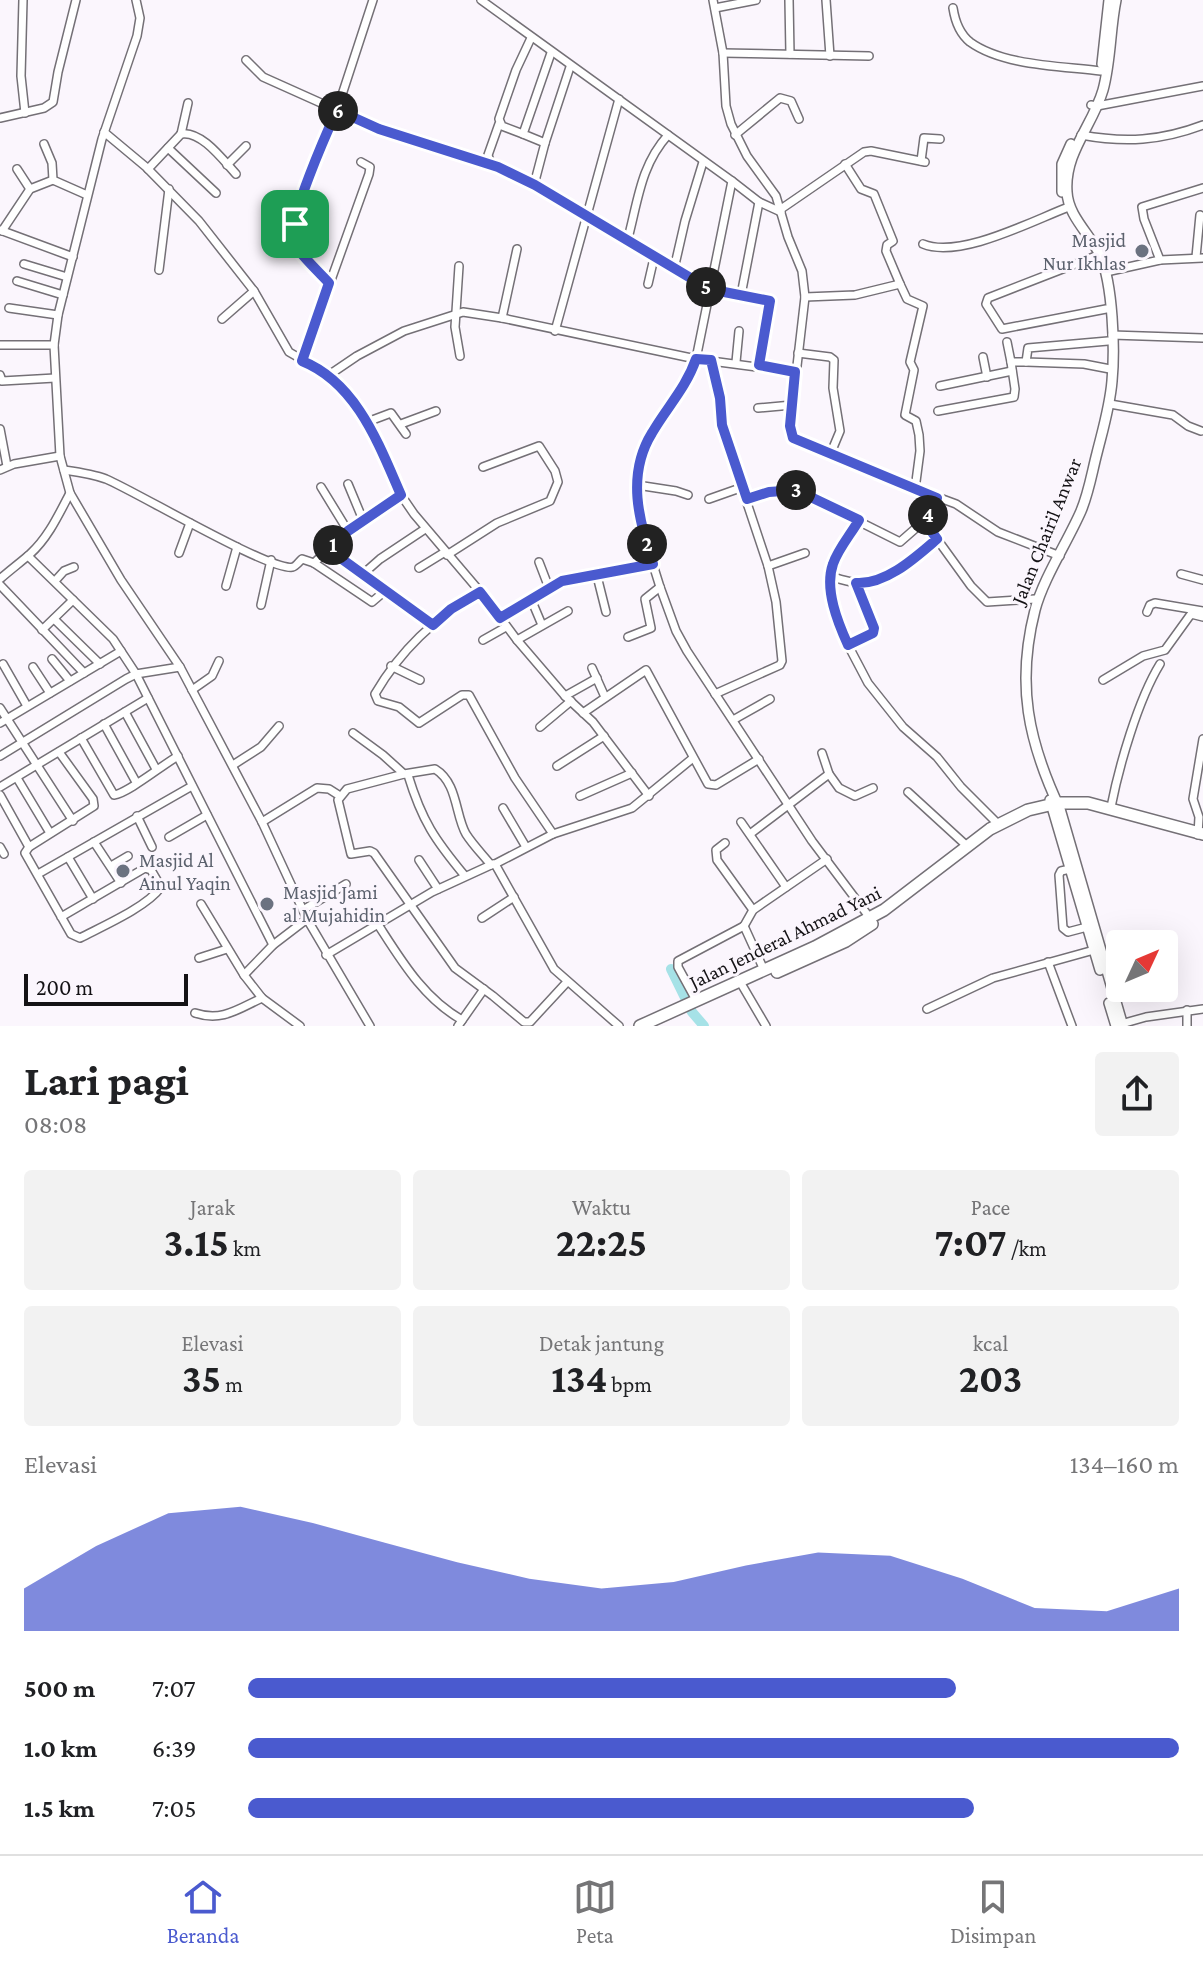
<!DOCTYPE html>
<html lang="id">
<meta charset="utf-8">
<style>
:root{--surface:#fff;--page:#f2f2f2;--text:#202124;--muted:#757577;--line:#e0e0e0;--accent:#4a5acf}
body{margin:0;font-family:"Crimson Pro",serif;background:var(--page);color:var(--text);height:100vh;display:flex;flex-direction:column;font-size:30px;white-space:nowrap}
*{box-sizing:border-box;margin:0}
p{font-size:26px;color:var(--muted)}
.icon{flex:none;width:44px;height:44px;fill:none;stroke:currentColor;stroke-width:2;stroke-linecap:round;stroke-linejoin:round}
.map{position:relative;height:1026px;overflow:hidden}
.panel{display:flex;flex-direction:column;background:var(--surface);flex:1}
.panel>*{flex:none}
.needle{width:52px;rotate:46deg}
.buttons{position:absolute;left:1106px;top:930px;display:grid;gap:16px}
.buttons a{display:grid;place-items:center;width:72px;height:72px;border-radius:8px;background:var(--surface);box-shadow:0 8px 32px #0002;font-size:40px}
.scale{position:absolute;left:24px;bottom:20px;width:164px;box-sizing:border-box;padding-left:8px;border:4px solid #141215;border-top:0;font-size:22px;line-height:28px;white-space:nowrap;color:#141215;-webkit-text-stroke:6px #fbf6fd;paint-order:stroke}
.pin{position:absolute;display:grid;place-items:center;width:68px;height:68px;color:#fff;margin:-34px;border-radius:16px;box-shadow:0 4px 12px #0006}
.km{position:absolute;width:40px;height:40px;margin:-20px;border-radius:50%;background:#222;color:#fff;font-size:22px;line-height:40px;text-align:center}
.round{display:grid;place-items:center;flex:none;width:84px;height:84px;border-radius:8px;background:var(--page)}
.head{display:flex;align-items:center;justify-content:space-between;height:136px;padding:0 24px}
h1{font-size:44px;font-weight:700;line-height:60px}
.metrics{display:grid;grid-template-columns:repeat(3,1fr);gap:12px;height:136px;padding:8px 24px}
.metrics div{display:grid;align-content:center;border-radius:8px;background:var(--page);text-align:center}
.metrics b{font-size:40px;font-weight:700}
.metrics small{font-size:22px;font-weight:400}
.metrics p{font-size:22px}
.chart{height:224px;padding:16px 24px}
.chart p{display:flex;justify-content:space-between}
.chart svg{width:100%;height:144px;margin-top:8px;fill:var(--accent);opacity:.7}
ul{padding:0 24px;list-style:none;font-size:26px}
li{display:grid;grid-template-columns:128px 96px 1fr;align-items:center;height:60px}
li i{height:20px;border-radius:10px;background:var(--accent)}
.tabs{display:flex;justify-content:space-around;align-items:center;height:112px;border-top:2px solid var(--line);background:var(--surface);font-size:22px;color:var(--muted)}
.tabs a{display:grid;justify-items:center;gap:4px}
.tabs .current{color:var(--accent)}
.map>svg:first-child{display:block}
.lines{fill:none;stroke-linecap:round;stroke-linejoin:round}
.river{stroke:#a6e2e7;stroke-width:10}
.minor-casing{stroke:#747076;stroke-width:10}
.major-casing{stroke:#747076;stroke-width:12}
.highway-casing{stroke:#747076;stroke-width:14}
.minor{stroke:#fff;stroke-width:7}
.major{stroke:#fff;stroke-width:9}
.highway{stroke:#fff;stroke-width:11}
.route-casing{stroke:#fff;stroke-width:16}
.route{stroke:#4a5acf;stroke-width:10}
.worship-dot{fill:#6b7280;stroke:#fbf6fd;stroke-width:3}
.labels{text-anchor:middle;stroke-width:6;stroke-linejoin:round;paint-order:stroke}
.worship-label{font-size:20px;fill:#5b616d;stroke:#fbf6fd;text-anchor:start}
.street-label{font-size:20px;fill:#141215;stroke:#fbf6fd}
</style>
<div class="map">
<svg width="1203" height="1026" viewBox="0 0 1203 1026">
<rect width="100%" height="100%" fill="#fbf6fd"/>
<g class="lines">
<path class="river" d="M671 969 692 1012 704 1026"/>
<g class="minor-casing">
<g id="minor">
<path d="M23 0 21 76 25 113"/>
<path d="M136 0 140 18 137 36 102 139 58 315 54 345 60 456 70 493 121 580 180 667 262 822 307 919 370 1026"/>
<path d="M481 0 732 181 696 359 678 396 652 432 640 463 637 485 640 523 660 587 676 631 687 651 812 841 870 918"/>
<path d="M713 0 723 53 726 106 731 124 747 156 776 196 788 237 802 271 805 297 790 426 793 438 875 474 956 504 998 532 1060 556"/>
<path d="M789 0 790 54"/>
<path d="M826 0 830 56"/>
<path d="M715 8 756 0"/>
<path d="M953 8C955 21 960 34 970 42 1003 66 1062 66 1101 71"/>
<path d="M551 53 523 134 545 143 570 67"/>
<path d="M723 53 869 56"/>
<path d="M246 60 263 77 379 129 491 164 535 185"/>
<path d="M1091 105 1097 106 1203 86"/>
<path d="M0 118 44 108 53 102 58 72 76 0"/>
<path d="M104 132 146 167 199 221 254 291 289 352 329 375 348 395 367 422 401 495 414 514 488 601 517 640 565 696 593 722 649 796"/>
<path d="M181 134 188 103"/>
<path d="M523 134 502 126 499 119 516 70 531 38"/>
<path d="M735 135 780 98 791 101 799 119"/>
<path d="M1081 135C1125 143 1161 141 1203 125"/>
<path d="M545 143 535 181 537 188 709 289 770 301 759 365"/>
<path d="M44 144 52 163 53 180 87 195"/>
<path d="M168 148 216 193"/>
<path d="M921 161 924 138 940 139"/>
<path d="M491 164 488 155 499 124"/>
<path d="M227 165 246 146"/>
<path d="M17 169 30 189"/>
<path d="M148 169 181 134C201 130 223 160 236 174"/>
<path d="M732 181 759 202"/>
<path d="M781 209 864 152 871 151 925 162"/>
<path d="M0 230 73 257"/>
<path d="M2 231 30 189 53 180"/>
<path d="M627 242C638 202 640 166 668 135"/>
<path d="M923 244C959 259 1030 222 1066 208"/>
<path d="M1096 256 988 298 986 304 1002 329 1106 309"/>
<path d="M1196 257 1200 215"/>
<path d="M1160 260 1203 258"/>
<path d="M24 264 67 277"/>
<path d="M459 266 455 327 460 356"/>
<path d="M674 269 685 221 703 162"/>
<path d="M159 270 169 189"/>
<path d="M1106 272 1160 260 1144 219 1142 207 1203 188"/>
<path d="M17 281 63 295"/>
<path d="M329 283 294 243 293 231 311 170 337 110 373 0"/>
<path d="M648 284 654 258"/>
<path d="M900 284 907 299 923 306 910 362 914 370 905 415 916 421 919 435 920 451 915 489"/>
<path d="M741 295 759 202 781 212"/>
<path d="M805 297 855 295 900 284 886 251 887 245 893 241 874 194 861 189 845 164"/>
<path d="M9 308 58 315"/>
<path d="M502 318 517 249"/>
<path d="M222 319 254 291"/>
<path d="M555 331 619 99"/>
<path d="M1112 335 1203 338"/>
<path d="M1108 341 1028 348 1026 362 1084 364 1110 369"/>
<path d="M1007 342 1011 362"/>
<path d="M1 345H54"/>
<path d="M798 353 830 357 834 360 833 388 840 431 830 455"/>
<path d="M983 357 987 377"/>
<path d="M711 360 720 398 725 437 768 566 776 602 782 661 780 665 715 694"/>
<path d="M302 361 369 174 370 167 361 162"/>
<path d="M736 362 739 331"/>
<path d="M0 375 2 381 55 378"/>
<path d="M329 375 357 356 404 331 463 312 502 318 696 359 795 372"/>
<path d="M940 386 1012 371"/>
<path d="M1110 404 1173 415 1188 426 1201 431"/>
<path d="M758 408 792 405"/>
<path d="M938 411 1014 397 1015 389 1011 362H1026"/>
<path d="M367 422 391 413 406 434"/>
<path d="M401 424 436 411"/>
<path d="M0 429 7 466"/>
<path d="M0 470 14 464 60 456"/>
<path d="M64 470C78 472 93 474 106 479 135 491 273 573 293 567 295 567 301 560 302 559L314 563 372 602 386 590 328 549"/>
<path d="M348 484 363 520"/>
<path d="M637 485 676 491 688 495"/>
<path d="M321 487 348 531"/>
<path d="M709 499 743 487"/>
<path d="M747 499 769 492 796 490 900 542 924 521 937 498"/>
<path d="M859 520 833 563 831 577 834 605 848 645 868 683 903 727 937 757 961 787 998 824"/>
<path d="M924 521 971 586 987 602 1035 599"/>
<path d="M179 553 190 523"/>
<path d="M447 555 497 523 550 501 558 482 555 471 539 446 483 467"/>
<path d="M28 556 113 639 136 674 273 945"/>
<path d="M539 562 549 588"/>
<path d="M314 563 348 531 401 495"/>
<path d="M768 566 805 553"/>
<path d="M419 568 445 552"/>
<path d="M363 574 380 559 425 529"/>
<path d="M1181 574 1203 580"/>
<path d="M597 576 606 612"/>
<path d="M831 577C841 579 851 583 862 583 887 583 919 554 937 539"/>
<path d="M0 579C10 570 21 562 30 554 48 538 59 514 70 493"/>
<path d="M55 581 64 571 74 567"/>
<path d="M0 585 84 673"/>
<path d="M226 586 237 547"/>
<path d="M386 590 433 625"/>
<path d="M480 592C437 616 400 651 375 694L378 701 399 707 419 723 462 695H469L515 778 553 834 632 808 693 758"/>
<path d="M531 599 542 625"/>
<path d="M261 605 271 560"/>
<path d="M1147 612 1150 605 1155 603 1203 611"/>
<path d="M500 618 562 581 653 564"/>
<path d="M54 619 100 664"/>
<path d="M42 630 73 600"/>
<path d="M628 637 651 628 645 599 660 587"/>
<path d="M483 640 506 627"/>
<path d="M517 640 568 611"/>
<path d="M848 645 871 634 874 630 856 583"/>
<path d="M52 659 70 681"/>
<path d="M3 664 27 706"/>
<path d="M391 666 420 680"/>
<path d="M33 667 50 693"/>
<path d="M592 668 605 697"/>
<path d="M1103 680 1143 656 1165 650 1191 614 1203 617"/>
<path d="M192 690 212 676 219 661"/>
<path d="M565 696 597 678"/>
<path d="M0 708 73 821"/>
<path d="M125 712 156 769"/>
<path d="M583 713 646 670 708 784 716 785 759 759"/>
<path d="M733 720 770 699"/>
<path d="M0 723 121 651"/>
<path d="M104 724 136 782"/>
<path d="M540 727 571 701"/>
<path d="M353 733 383 755 404 774 435 769C458 783 455 815 466 834 473 845 483 855 491 865"/>
<path d="M81 738 114 795C128 793 161 766 178 756"/>
<path d="M59 752 93 799 94 806 29 847 25 853 71 934 80 938C103 926 147 907 161 887L151 870 145 868 61 917"/>
<path d="M822 753 829 774"/>
<path d="M0 756 126 679 136 674 180 667"/>
<path d="M233 765 261 747 279 726"/>
<path d="M557 766 604 736"/>
<path d="M404 774 347 789 338 800 351 854 370 851 374 853 455 968 493 996 524 1022H530L567 982"/>
<path d="M408 775C422 821 435 840 465 876"/>
<path d="M17 778 50 833"/>
<path d="M0 787 148 698"/>
<path d="M908 792 967 846"/>
<path d="M0 795 29 847"/>
<path d="M580 796 632 773"/>
<path d="M1111 807C1119 766 1138 700 1160 664"/>
<path d="M503 808 526 847"/>
<path d="M137 816 152 847"/>
<path d="M262 822 317 788 329 789 340 796"/>
<path d="M741 822 786 887"/>
<path d="M553 834 495 864 554 969 619 1026"/>
<path d="M750 834 829 774 839 788 855 796 873 788"/>
<path d="M1198 835 1199 817 1193 799 1203 739"/>
<path d="M169 837 207 815"/>
<path d="M94 842 121 883"/>
<path d="M725 843 716 850 717 860 753 910"/>
<path d="M0 847 4 854"/>
<path d="M68 857 93 899"/>
<path d="M419 860 438 889"/>
<path d="M111 866 128 856"/>
<path d="M1070 869 1061 871 1059 875 1063 928 1068 932 1087 927"/>
<path d="M38 874 192 786"/>
<path d="M201 904 244 975"/>
<path d="M303 910 346 884"/>
<path d="M482 918 514 897"/>
<path d="M377 923C401 960 423 998 462 1020"/>
<path d="M744 926 753 910 827 859"/>
<path d="M744 926 764 970"/>
<path d="M326 955 432 892 493 864"/>
<path d="M199 958 227 949"/>
<path d="M1048 962 1072 1026"/>
<path d="M739 980 766 1026"/>
<path d="M696 1000 678 967V961L744 926"/>
<path d="M927 1009 993 978 1094 950"/>
<path d="M1187 1010V1026"/>
<path d="M195 1013C222 1022 238 1009 262 998"/>
<path d="M1121 1024 1146 1017 1203 1009"/>
<path d="M300 1026 262 998 244 975 273 945 307 919"/>
<path d="M458 1026 484 989"/>
</g>
</g>
<g class="major-casing">
<g id="major">
<path d="M1116 0C1110 29 1111 61 1103 90 1093 125 1064 153 1067 192 1068 216 1090 234 1100 255 1113 284 1115 349 1112 381 1110 406 1103 429 1097 453 1092 472 1089 492 1081 511 1068 541 1043 579 1035 610 1016 684 1028 741 1060 809L1123 1026"/>
<path d="M1102 64 1109 0"/>
<path d="M1062 192V164L1071 144"/>
<path d="M1050 800 1100 970"/>
<path d="M1109 1003 1116 1026"/>
</g>
</g>
<g class="highway-casing">
<g id="highway">
<path d="M777 972 846 941 872 924"/>
<path d="M640 1026 815 947 884 910 990 829 1028 810 1058 803H1088L1203 834"/>
</g>
</g>
<use href="#minor" class="minor"/>
<use href="#major" class="major"/>
<use href="#highway" class="highway"/>
</g>
<g class="lines">
<g class="route-casing">
<path id="route" d="M337 110 379 129 498 167 535 185 709 289 770 301 759 365 795 372 790 426 793 438 937 498 924 521 937 539C916 557 886 585 856 583L874 628 873 633 848 645C838 623 824 589 833 564 838 549 851 534 859 520L796 490 769 492 747 499 722 425 720 398 711 360 696 359C686 388 667 407 652 433 626 475 639 521 653 564L562 581 500 618 480 592 451 609 433 625 328 549 348 531 401 495C379 445 357 383 302 361L329 283C320 273 296 251 293 240 288 220 327 132 337 110Z"/>
</g>
<use href="#route" class="route"/>
</g>
<g class="worship-dot">
<circle cx="1142" cy="251" r="8"/>
<circle cx="123" cy="871" r="8"/>
<circle cx="267" cy="904" r="8"/>
</g>
<g class="labels">
<g class="worship-label">
<text x="1126" y="247" text-anchor="end">Masjid<tspan x="1126" dy="23">Nur Ikhlas</tspan></text>
<text x="139" y="867">Masjid Al<tspan x="139" dy="23">Ainul Yaqin</tspan></text>
<text x="283" y="899">Masjid Jami<tspan x="283" dy="23">al Mujahidin</tspan></text>
</g>
<g class="street-label">
<text transform="translate(1046 531) rotate(-68)" y="7">Jalan Chairil Anwar</text>
<text transform="translate(785 937) rotate(-26)" y="7">Jalan Jenderal Ahmad Yani</text>
</g>
</g>
</svg>
<div class="buttons">
<a><svg class="needle" viewBox="-14 -14 28 28"><path d="M0-13l5 13h-10z" fill="#e53935"/><path d="M0 13l5-13h-10z" fill="#757577"/></svg></a>
</div>
<div class="scale">200 m</div>
<div class="pin" style="left:295px;top:224px;background:#1e9e55"><svg class="icon" aria-label="arrive" viewBox="0 0 24 24"><path d="M6 21V4h12l-3 4 3 4H6"/></svg></div>
<b class="km" style="left:333px;top:545px">1</b>
<b class="km" style="left:647px;top:544px">2</b>
<b class="km" style="left:796px;top:490px">3</b>
<b class="km" style="left:928px;top:515px">4</b>
<b class="km" style="left:706px;top:287px">5</b>
<b class="km" style="left:338px;top:111px">6</b>
</div>
<section class="panel">
<div class="head"><div><h1>Lari pagi</h1><p>08:08</p></div><a class="round"><svg class="icon" aria-label="share" viewBox="0 0 24 24"><path d="M12 15V3M7 8l5-5 5 5M5 13v7h14v-7"/></svg></a></div>
<div class="metrics">
<div><p>Jarak</p><b>3.15<small> km</small></b></div>
<div><p>Waktu</p><b>22:25</b></div>
<div><p>Pace</p><b>7:07<small> /km</small></b></div>
</div>
<div class="metrics">
<div><p>Elevasi</p><b>35<small> m</small></b></div>
<div><p>Detak jantung</p><b>134<small> bpm</small></b></div>
<div><p>kcal</p><b>203</b></div>
</div>
<div class="chart"><p><span>Elevasi</span>134–160 m</p>
<svg viewBox="0 0 160 44" preserveAspectRatio="none"><path d="M0 44V31L10 18L20 8L30 6L40 11L50 17L60 23L70 28L80 31L90 29L100 24L110 20L120 21L130 28L140 37L150 38L160 31V44z"/></svg>
</div>
<ul>
<li><b>500 m</b>7:07<i style="width:76%"></i></li>
<li><b>1.0 km</b>6:39<i style="width:100%"></i></li>
<li><b>1.5 km</b>7:05<i style="width:78%"></i></li>
</ul>
</section>
<nav class="tabs">
<a class="current"><svg class="icon" aria-label="home" viewBox="0 0 24 24"><path d="M3 11l9-7 9 7M6 9v11h12V9"/></svg>Beranda</a>
<a><svg class="icon" aria-label="map" viewBox="0 0 24 24"><path d="M3 6l6-2 6 2 6-2v14l-6 2-6-2-6 2zM9 4v14M15 6v14"/></svg>Peta</a>
<a><svg class="icon" aria-label="saved" viewBox="0 0 24 24"><path d="M7 4h10v16l-5-4-5 4z"/></svg>Disimpan</a>
</nav>
